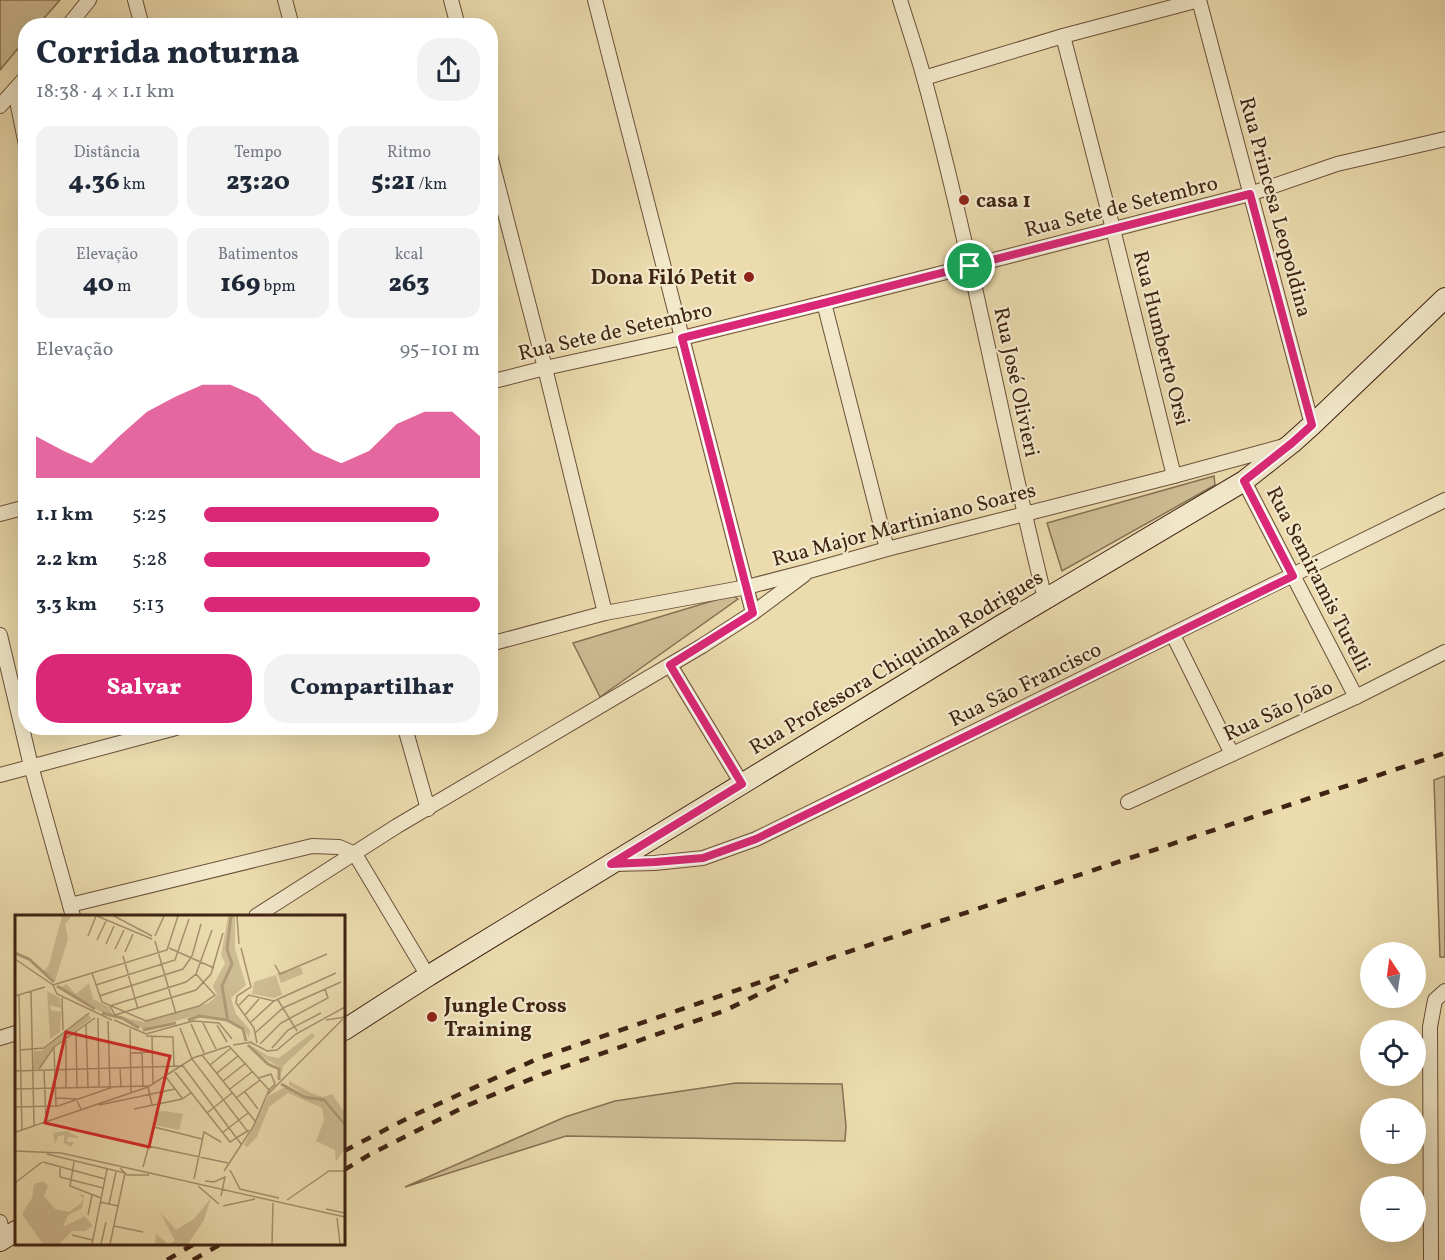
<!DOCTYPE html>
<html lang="pt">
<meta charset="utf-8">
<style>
:root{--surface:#fff;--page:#f2f2f3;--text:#1f2937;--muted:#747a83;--accent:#db2777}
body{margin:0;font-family:Vollkorn,serif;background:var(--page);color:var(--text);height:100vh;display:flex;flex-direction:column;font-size:22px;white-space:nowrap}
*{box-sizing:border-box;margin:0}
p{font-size:20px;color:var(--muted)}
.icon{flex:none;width:33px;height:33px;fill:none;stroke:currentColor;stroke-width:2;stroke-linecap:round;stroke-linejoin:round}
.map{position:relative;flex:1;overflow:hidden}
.sheet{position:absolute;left:18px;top:18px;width:480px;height:717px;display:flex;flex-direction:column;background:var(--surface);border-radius:24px;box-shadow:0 6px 24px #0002}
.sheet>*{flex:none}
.needle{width:39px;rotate:347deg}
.tools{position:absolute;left:1360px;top:942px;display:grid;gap:12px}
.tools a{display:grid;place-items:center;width:66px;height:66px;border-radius:50%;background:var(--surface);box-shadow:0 6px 24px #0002;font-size:30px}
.pin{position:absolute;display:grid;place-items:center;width:51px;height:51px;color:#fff;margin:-26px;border:3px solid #fff;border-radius:50%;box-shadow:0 2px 6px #0007}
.round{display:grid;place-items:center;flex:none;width:63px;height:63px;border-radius:24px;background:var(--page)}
.summary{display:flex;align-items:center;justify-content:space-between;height:102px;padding:0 18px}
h1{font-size:33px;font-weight:800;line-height:45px}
.metrics{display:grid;grid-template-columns:repeat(3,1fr);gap:9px;height:102px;padding:6px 18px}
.metrics div{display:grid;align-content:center;border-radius:15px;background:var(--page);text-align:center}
.metrics b{font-size:26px;font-weight:800}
.metrics small{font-size:16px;font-weight:400}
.metrics p{font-size:16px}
.chart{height:168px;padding:12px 18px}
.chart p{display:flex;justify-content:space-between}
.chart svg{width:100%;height:108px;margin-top:6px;fill:var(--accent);opacity:.7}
.button{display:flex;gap:12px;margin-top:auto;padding:12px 18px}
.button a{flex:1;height:69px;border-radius:24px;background:var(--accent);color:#fff;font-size:24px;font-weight:800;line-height:69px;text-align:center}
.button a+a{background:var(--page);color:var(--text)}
ul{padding:0 18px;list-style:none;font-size:20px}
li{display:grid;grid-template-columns:96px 72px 1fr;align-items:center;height:45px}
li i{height:15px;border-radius:8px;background:var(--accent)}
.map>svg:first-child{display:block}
.green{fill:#cebc93;stroke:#867053;stroke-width:1.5}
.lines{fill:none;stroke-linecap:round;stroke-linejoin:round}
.street-casing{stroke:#6a513a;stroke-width:16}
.secondary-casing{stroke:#3f2313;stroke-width:22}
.street{stroke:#f2e8ca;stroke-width:14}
.secondary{stroke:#f2e8ca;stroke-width:20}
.rail{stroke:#3f2313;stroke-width:4.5;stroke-dasharray:10 10;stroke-linecap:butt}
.route-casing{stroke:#fff;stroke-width:12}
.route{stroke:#db2777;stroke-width:8}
.poi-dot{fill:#8f2418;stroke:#f2e8ca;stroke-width:2}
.labels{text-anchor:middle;stroke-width:4.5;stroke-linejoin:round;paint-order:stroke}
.poi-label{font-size:21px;font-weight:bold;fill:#3f2313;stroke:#f2e8ca;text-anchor:start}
.street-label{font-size:21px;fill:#3f2313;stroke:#f2e8ca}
.inset-river{fill:none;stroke:#b19c79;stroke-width:3}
.inset-road{fill:none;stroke:#a6916f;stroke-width:1.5}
.view{fill:#d62828;fill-opacity:0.15;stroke:#d62828;stroke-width:3}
.inset-edge{fill:none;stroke:#3f2313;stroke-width:3}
</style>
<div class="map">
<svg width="1445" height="1260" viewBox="0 0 1445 1260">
<rect width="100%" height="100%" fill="#ebdbad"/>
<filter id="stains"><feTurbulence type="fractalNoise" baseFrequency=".00333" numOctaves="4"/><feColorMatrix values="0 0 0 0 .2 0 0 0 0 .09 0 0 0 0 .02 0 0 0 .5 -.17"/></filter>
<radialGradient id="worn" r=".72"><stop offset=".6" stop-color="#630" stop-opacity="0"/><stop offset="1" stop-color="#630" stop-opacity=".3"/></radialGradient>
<g class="green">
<path d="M0 0H60L38 25 26 26 25 40 0 70Z"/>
<path d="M1214 476 1215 485 1062 571 1047 523Z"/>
<path d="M732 595 738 599 600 697 573 643Z"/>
<path d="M1445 776V957H1440L1434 780Z"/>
<path d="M736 1083 842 1084 846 1126 845 1141 566 1136 405 1187 565 1117 615 1101Z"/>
</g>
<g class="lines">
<g class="street-casing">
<g id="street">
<path d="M135 0 142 26"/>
<path d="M285 0 292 26"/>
<path d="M451 0 458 26"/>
<path d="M595 0 753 613"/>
<path d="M900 0C908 26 917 52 924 78 971 250 1002 426 1045 599"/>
<path d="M1199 0 1312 425"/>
<path d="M68 26 89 0"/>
<path d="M1063 36 1113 229 1174 476"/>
<path d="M924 78 1063 36 1199 0"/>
<path d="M15 91 26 145"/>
<path d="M0 106 26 77"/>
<path d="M490 155 545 368 605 613"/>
<path d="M824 303 887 549"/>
<path d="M490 382 545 368 682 338 824 303 970 266 1250 194 1337 164 1445 139"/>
<path d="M1244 481 1356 697"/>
<path d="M0 514 26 507"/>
<path d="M0 635 31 766 73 916"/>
<path d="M1173 635 1232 754"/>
<path d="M490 644 605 613 747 587 809 571 887 549 1174 476 1284 446"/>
<path d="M670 665 742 784"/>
<path d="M405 728 428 809"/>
<path d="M0 775 176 728"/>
<path d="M1128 802 1356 697 1445 652"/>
<path d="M614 864 655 863 703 858 756 839 1445 500"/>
<path d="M70 905 312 846 339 847 355 854 428 976"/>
<path d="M256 916 397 826 702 646 753 613 804 575"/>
<path d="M0 1038 16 1033"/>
<path d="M0 1222 4 1239"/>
<path d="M1431 1260 1430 1027 1435 1000 1445 991"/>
</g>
</g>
<g class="secondary-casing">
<g id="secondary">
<path d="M344 1030 428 976 1000 626 1244 481 1292 443 1312 425 1445 298"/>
<path d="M0 1241 16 1231"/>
</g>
</g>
<use href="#street" class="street"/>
<use href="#secondary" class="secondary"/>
<g class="rail">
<path d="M344 1151 412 1116 537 1059 845 953 1445 753"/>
<path d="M344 1170 369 1155 466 1106 543 1074 724 1011 788 980"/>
<path d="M167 1260 194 1244"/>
<path d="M193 1260 221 1244"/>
</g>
</g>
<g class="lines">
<g class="route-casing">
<path id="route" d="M1250 194 1312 425 1292 443 1244 481 1293 576 756 839 703 858 655 862 611 864 742 784 670 665 753 613 682 338 824 303Z"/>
</g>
<use href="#route" class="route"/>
</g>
<g class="poi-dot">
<circle cx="964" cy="200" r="6"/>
<circle cx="749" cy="277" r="6"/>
<circle cx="432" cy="1017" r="6"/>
</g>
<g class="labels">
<g class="poi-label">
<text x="976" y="207">casa 1</text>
<text x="737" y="284" text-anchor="end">Dona Filó Petit</text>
<text x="444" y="1012">Jungle Cross<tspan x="444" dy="24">Training</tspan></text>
</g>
<g class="street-label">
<text transform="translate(1121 206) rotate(-14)" y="7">Rua Sete de Setembro</text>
<text transform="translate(1276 207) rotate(75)" y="7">Rua Princesa Leopoldina</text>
<text transform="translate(615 331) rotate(-13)" y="7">Rua Sete de Setembro</text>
<text transform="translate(1162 338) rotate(76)" y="7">Rua Humberto Orsi</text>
<text transform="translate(1017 382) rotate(78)" y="7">Rua José Olivieri</text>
<text transform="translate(904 524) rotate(-15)" y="7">Rua Major Martiniano Soares</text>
<text transform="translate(1319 579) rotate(63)" y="7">Rua Semiramis Turelli</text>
<text transform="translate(896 662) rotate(-31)" y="7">Rua Professora Chiquinha Rodrigues</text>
<text transform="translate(1025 684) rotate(-26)" y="7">Rua São Francisco</text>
<text transform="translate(1278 710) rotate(-25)" y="7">Rua São João</text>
</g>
</g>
<g transform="translate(15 915)">
<rect width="330" height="330" fill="#ebdbad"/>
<path d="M47 1H57L50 9 53 24 40 66 27 58 34 50ZM213 1H220V34L231 70 216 83 221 99 235 115 234 123 229 113 210 103 183 100 129 114 104 101 128 107 194 88 202 80 198 71 210 48 206 40ZM286 52 288 59 266 68 262 58ZM261 60 267 80 259 83 237 79 239 67ZM74 68 78 84 94 92 97 99 84 96 46 73 51 69 61 79ZM32 76 45 83 46 93 35 90 36 95 46 97 45 117 35 124ZM74 99 76 104 40 130 23 154H18L19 136H27ZM297 118 300 121 268 151 266 160 265 153 238 135V132L253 141 264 143ZM274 166 296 178 308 182 317 179 330 198V208L311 185 290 180 274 170ZM270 172 289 183 307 186 330 213V234L321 246 320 235 301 226 309 205 307 193 273 178 254 192 242 222 232 232 229 230 253 181ZM150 196 168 199 164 215 139 210 141 197ZM52 216 65 223 53 222 52 227H59L56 232 49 228V220L43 221 40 229 38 218ZM28 266 33 271 29 281 40 294 54 297 66 288 68 283 63 279 69 280 67 293 53 300 48 312 70 301 78 311 70 316H57L44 329H28L7 299 17 283 19 269ZM196 283 189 305 173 329H140L141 319 153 329 160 326 145 297 161 315 179 304Z" fill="#cebc93"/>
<path class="inset-river" d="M0 38 14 44 39 67M42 71 80 94M87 98 107 103 124 113M173 105 184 101 212 105 228 114 231 126M213 107 207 71 217 49 212 34 216 1M128 115 161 108M233 130 253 149 264 154V165M266 169 290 182 309 185 330 210"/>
<path class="inset-road" d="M82 1 137 24M99 1 137 21M222 1 224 29M73 21 81 1M140 21 149 1M82 25 91 6M140 26 161 99M91 29 99 11M154 33 199 53M226 33 236 72 222 81 221 88 239 113 242 128M100 34 109 15M110 37 118 19M108 41 123 94M0 44 38 70 42 79 97 105M260 50 265 59 312 39M77 58 87 87 131 106 184 91 200 80 181 59M38 70 152 35 163 1M81 70 160 45 174 4M16 76 19 210M4 80 7 215M0 81 30 72M84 81 168 54 177 41 186 9M47 83 48 115M263 85 282 116M224 90 234 80 259 86M100 100 95 91 171 67 181 59 197 15M100 100 181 75 196 59 208 18M230 100 244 84M83 103 84 171M99 105 131 119 178 106 204 108 217 124M311 105 330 102M93 106 95 173M236 107 259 86 321 58M188 108 201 134M71 109 73 172M176 109 189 138M202 110 212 127M165 113 177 144 233 217M115 114 116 178M61 117 62 172M240 118 268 93 326 67M131 121 158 122 159 151M137 122 138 169M51 125V172M235 127 252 136 262 135 281 119 330 92M245 129 266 108 313 83 310 74M218 130 237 127M39 132 41 191M257 133 273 115 306 98M5 135 29 133 74 98M116 138 137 137M127 138 128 171M187 140 240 206M195 150 216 133M105 153 106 171M24 154 39 132 80 103M29 155 31 206M0 156 168 151 226 229M160 157 215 227 234 215M202 158 223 141M151 162 167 183M244 163 256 159 260 169 254 175M208 166 231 148M133 172 137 190M0 174 133 171M215 174 238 156M230 177 243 194M252 180 328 104M41 183 61 184 66 194M221 183 245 165M84 190 160 174M0 192 43 191 98 172M119 194 167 184 176 178M192 198 217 178M1 217 133 172 178 143 214 131M207 218 233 198M133 231 213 248M0 236 46 238 330 302M32 239 110 258 95 329M28 247 90 264M59 247 55 271 86 283M128 252 139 212 187 224M45 253V262L88 273M105 253 112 260H134M215 255 225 274 264 283M209 256 238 212 254 175 214 131M179 264 189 217 206 227M190 266 199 267 210 262 206 281M0 268 27 247M183 271 204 289M272 285 314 256H330M85 287 103 291M94 289 101 257M208 291 240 284M311 294 330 298M73 300 77 280M322 303 325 329M99 311 128 317M57 320 77 325M77 329 92 254M86 329 91 307M257 329 258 288"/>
<path class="view" d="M51 117 155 141 134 232 30 208Z"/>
<rect width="330" height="330" class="inset-edge"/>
</g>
<rect width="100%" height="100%" filter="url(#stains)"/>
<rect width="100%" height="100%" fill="url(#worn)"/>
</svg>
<div class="tools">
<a><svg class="needle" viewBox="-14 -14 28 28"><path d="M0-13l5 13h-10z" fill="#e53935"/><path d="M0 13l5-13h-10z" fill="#747a83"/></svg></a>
<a><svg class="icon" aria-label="locate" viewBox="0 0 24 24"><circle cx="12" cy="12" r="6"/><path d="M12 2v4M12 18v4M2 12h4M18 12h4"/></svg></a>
<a>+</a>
<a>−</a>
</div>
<div class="pin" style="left:970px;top:266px;background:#1e9e55"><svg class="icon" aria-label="arrive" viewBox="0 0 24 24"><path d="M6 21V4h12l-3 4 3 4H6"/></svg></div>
<section class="sheet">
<div class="summary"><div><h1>Corrida noturna</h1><p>18:38 · 4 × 1.1 km</p></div><a class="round"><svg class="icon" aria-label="share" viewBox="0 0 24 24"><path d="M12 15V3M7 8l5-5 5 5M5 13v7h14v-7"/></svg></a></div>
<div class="metrics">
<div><p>Distância</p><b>4.36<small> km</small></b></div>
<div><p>Tempo</p><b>23:20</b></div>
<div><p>Ritmo</p><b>5:21<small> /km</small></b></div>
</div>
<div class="metrics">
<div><p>Elevação</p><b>40<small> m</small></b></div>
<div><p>Batimentos</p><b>169<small> bpm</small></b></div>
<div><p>kcal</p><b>263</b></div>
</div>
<div class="chart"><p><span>Elevação</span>95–101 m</p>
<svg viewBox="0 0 160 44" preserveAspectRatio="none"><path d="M0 44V27L10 33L20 38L30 27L40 17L50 11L60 6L70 6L80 11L90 22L100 33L110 38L120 33L130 22L140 17L150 17L160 27V44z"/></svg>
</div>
<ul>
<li><b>1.1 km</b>5:25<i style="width:85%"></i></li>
<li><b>2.2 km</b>5:28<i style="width:82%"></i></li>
<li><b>3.3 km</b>5:13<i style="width:100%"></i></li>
</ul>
<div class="button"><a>Salvar</a><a>Compartilhar</a></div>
</section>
</div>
